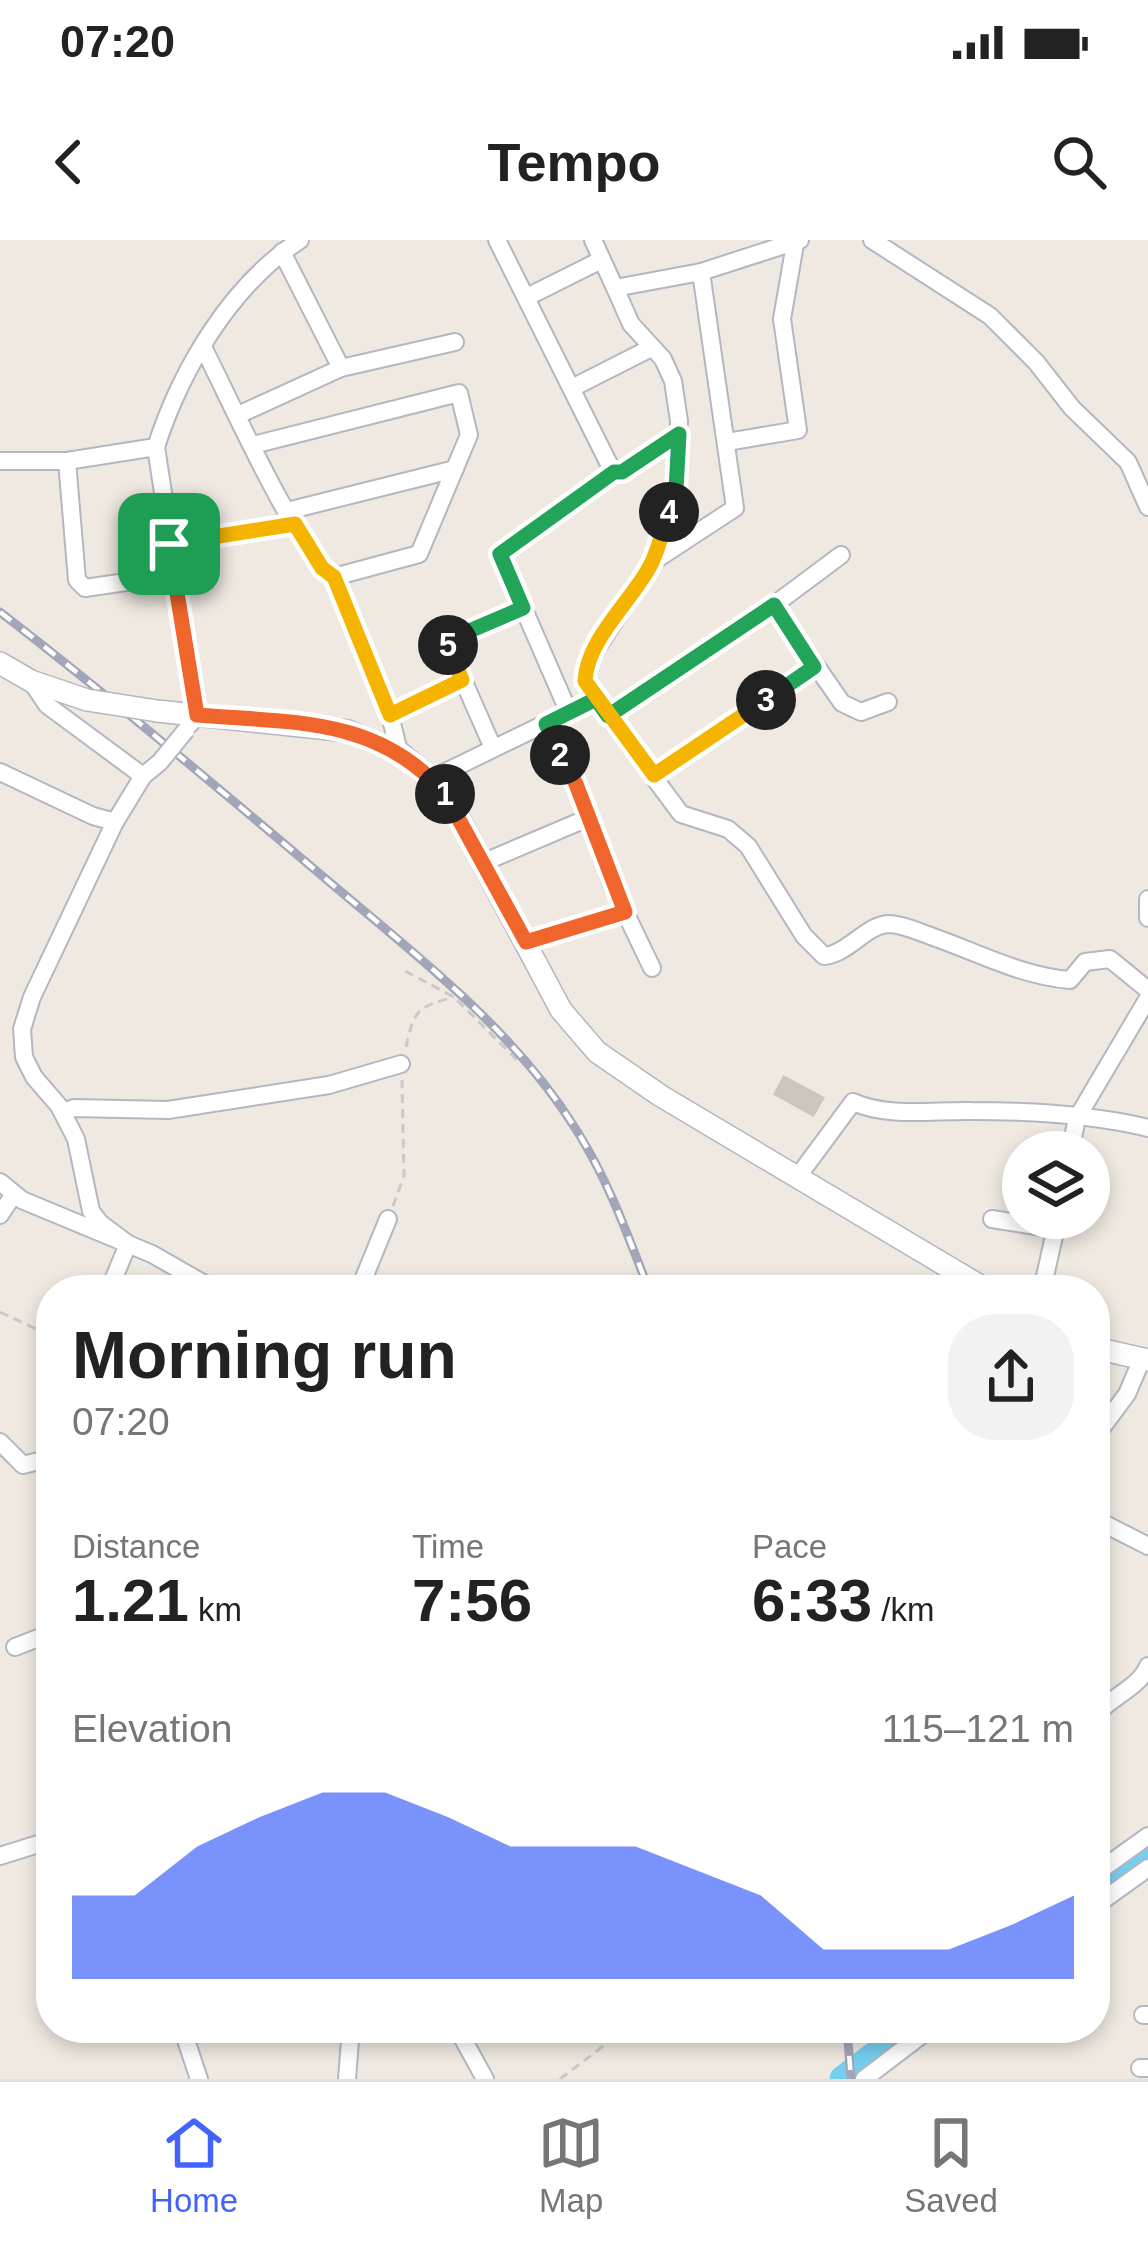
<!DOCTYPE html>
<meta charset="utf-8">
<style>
:root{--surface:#fff;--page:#f2f2f2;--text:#222;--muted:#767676;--line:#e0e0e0;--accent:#4264fb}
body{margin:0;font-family:Arial,sans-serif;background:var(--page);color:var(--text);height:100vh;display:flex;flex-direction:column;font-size:45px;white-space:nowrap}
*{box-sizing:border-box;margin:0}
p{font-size:39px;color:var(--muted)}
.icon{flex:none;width:66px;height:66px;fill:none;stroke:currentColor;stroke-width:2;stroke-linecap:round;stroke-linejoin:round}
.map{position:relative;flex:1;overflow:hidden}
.side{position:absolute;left:36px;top:1035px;width:1074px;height:768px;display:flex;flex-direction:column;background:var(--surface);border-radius:48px;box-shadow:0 6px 18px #0003}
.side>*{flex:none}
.fabs{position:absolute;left:1002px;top:891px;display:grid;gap:24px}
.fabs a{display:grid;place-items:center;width:108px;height:108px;border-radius:50%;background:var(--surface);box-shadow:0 6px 18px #0003;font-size:60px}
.pin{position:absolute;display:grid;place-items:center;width:102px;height:102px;color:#fff;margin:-51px;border-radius:24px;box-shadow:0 6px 18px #0006}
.km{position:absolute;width:60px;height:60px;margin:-30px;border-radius:50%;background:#222;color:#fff;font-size:33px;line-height:60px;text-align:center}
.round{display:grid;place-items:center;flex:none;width:126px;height:126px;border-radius:48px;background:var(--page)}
.summary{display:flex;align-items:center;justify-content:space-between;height:204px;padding:0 36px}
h1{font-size:66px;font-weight:800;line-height:90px}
.stats{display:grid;grid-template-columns:repeat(3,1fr);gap:18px;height:204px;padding:12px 36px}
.stats div{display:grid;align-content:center}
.stats b{font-size:60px;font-weight:800}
.stats small{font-size:33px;font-weight:400}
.stats p{font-size:33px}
.chart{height:336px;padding:24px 36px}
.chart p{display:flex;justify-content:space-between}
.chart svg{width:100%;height:216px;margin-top:12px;fill:var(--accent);opacity:.7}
.status{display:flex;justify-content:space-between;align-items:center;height:84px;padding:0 60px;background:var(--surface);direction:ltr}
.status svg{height:33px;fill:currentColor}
header{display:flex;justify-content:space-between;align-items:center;height:156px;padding:0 36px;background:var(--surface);font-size:54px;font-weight:800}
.tabs{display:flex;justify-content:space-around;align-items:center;height:168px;border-top:3px solid var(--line);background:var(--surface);font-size:33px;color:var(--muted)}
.tabs a{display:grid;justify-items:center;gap:6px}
.tabs .selected{color:var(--accent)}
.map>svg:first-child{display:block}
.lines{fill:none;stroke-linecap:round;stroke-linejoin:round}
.river{stroke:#75cff0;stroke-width:27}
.building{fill:#cbc7bf;stroke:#cbc5ba;stroke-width:3}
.minor-casing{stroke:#b4b7c1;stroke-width:20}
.tertiary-casing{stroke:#b4b7c1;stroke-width:24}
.path{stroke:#c9c9c9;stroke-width:3;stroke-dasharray:9 6;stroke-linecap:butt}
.minor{stroke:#fff;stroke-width:16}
.tertiary{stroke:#fff;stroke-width:21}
.rail-casing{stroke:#a3a6b8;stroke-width:9}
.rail{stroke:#fff;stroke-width:4.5;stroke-dasharray:14;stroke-linecap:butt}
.minor-bridge-casing{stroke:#b4b7c1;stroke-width:20;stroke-linecap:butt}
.tertiary-bridge-casing{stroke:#b4b7c1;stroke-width:24;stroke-linecap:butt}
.minor-bridge{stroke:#fff;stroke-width:16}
.tertiary-bridge{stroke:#fff;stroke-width:21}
.split-1-casing{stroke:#fff;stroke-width:24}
.split-2-casing{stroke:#fff;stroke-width:24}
.split-3-casing{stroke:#fff;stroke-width:24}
.split-4-casing{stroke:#fff;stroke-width:24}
.split-5-casing{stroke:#fff;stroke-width:24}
.split-6-casing{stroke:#fff;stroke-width:24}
.split-1{stroke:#f0652b;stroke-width:15}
.split-2{stroke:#f0652b;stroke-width:15}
.split-3{stroke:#22a559;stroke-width:15}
.split-4{stroke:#f5b400;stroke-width:15}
.split-5{stroke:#22a559;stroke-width:15}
.split-6{stroke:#f5b400;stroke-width:15}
</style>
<div class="status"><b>07:20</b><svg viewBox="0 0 49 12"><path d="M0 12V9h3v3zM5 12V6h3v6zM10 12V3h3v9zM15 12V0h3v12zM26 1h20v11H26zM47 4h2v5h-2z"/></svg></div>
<header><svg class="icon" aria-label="back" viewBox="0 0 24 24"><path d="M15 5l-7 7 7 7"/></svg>Tempo<svg class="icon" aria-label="search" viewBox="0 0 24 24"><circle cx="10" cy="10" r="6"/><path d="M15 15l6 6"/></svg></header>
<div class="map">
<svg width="1148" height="1839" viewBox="0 0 1148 1839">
<rect width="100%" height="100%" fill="#efe9e1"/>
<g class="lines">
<g class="river">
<path d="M1095 1646 1148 1608"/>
<path d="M843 1839 910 1788"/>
</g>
</g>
<path class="building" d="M784 837 823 858 813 875 775 854Z"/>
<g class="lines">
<g class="minor-casing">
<g id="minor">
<path d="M497 0 613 232 500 314 569 473"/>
<path d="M593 0 615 48 701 32 800 0"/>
<path d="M872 0 990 76 1036 122 1072 168 1128 222 1148 267"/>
<path d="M282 12 341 128"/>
<path d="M527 57 601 20"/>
<path d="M203 107C229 157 295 308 334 337L390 475 399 512"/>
<path d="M572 148 651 108"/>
<path d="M238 175 341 128 455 102"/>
<path d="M727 202 798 190 782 79 795 4"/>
<path d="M253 205 459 153 469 195 419 314 334 337"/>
<path d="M0 221H67L156 207"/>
<path d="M67 221 77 340 85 348 174 335"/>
<path d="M613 232H623L679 193"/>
<path d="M287 271 455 229"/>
<path d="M169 304 295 284"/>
<path d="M654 321 735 268 701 32"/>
<path d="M774 365 842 463 861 472 888 462"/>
<path d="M31 441 47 465 143 536"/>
<path d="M596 459 585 441 586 425 653 322 676 250 679 181 673 141 663 119 631 84 615 48"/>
<path d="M390 475 462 440"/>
<path d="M608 476 681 574 728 589 748 606 804 696 824 716C850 713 866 684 890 684 906 685 921 693 936 698 981 714 1022 736 1070 740L1085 722 1110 719 1148 750"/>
<path d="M190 484 197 475 156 207C181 129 231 45 300 0"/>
<path d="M546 484 576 544 612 645 652 728"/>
<path d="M493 508 446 401 523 368"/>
<path d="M0 532 93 576 115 582"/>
<path d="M654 535 814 427"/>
<path d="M431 539 596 459 608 476 774 365 841 315"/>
<path d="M482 623 588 578"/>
<path d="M1148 659V678"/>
<path d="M526 702 625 672"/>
<path d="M63 872 74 868 168 870 329 845 401 824"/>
<path d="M1070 912 1077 878 1148 758"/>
<path d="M799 935 853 862C889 878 933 870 972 871 1031 871 1091 874 1148 888"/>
<path d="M0 942 22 960 152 1014 215 1050"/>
<path d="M0 975 14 954"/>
<path d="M992 979 1055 989"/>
<path d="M128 1004 100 983 91 971 76 899 59 866 34 837 24 817 22 789 32 757 115 582 143 536 160 522"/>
<path d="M109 1050 128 1004"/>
<path d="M359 1050 388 979"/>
<path d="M1042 1050 1058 978"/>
<path d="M1095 1197 1127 1154 1142 1119"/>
<path d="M0 1202 23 1225 51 1218"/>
<path d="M1095 1279 1148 1306"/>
<path d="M15 1407 51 1393"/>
<path d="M1095 1476C1110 1457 1139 1448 1148 1426"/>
<path d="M0 1616 51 1600"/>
<path d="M1095 1634 1148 1596"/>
<path d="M1095 1666 1148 1628"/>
<path d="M1143 1775H1148"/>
<path d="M182 1788 199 1839"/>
<path d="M457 1788 485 1839"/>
<path d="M1140 1828H1148"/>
<path d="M347 1839 351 1788"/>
<path d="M864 1839 931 1788"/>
</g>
</g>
<g class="tertiary-casing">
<g id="tertiary">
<path d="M0 423 31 441 87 460"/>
<path d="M157 471 348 491 399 512 431 539 449 560 561 770 597 812 661 856 987 1050"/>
<path d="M1095 1108 1148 1120"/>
</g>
</g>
<g class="path">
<path d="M405 731 454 757 518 821"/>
<path d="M406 807C414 770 417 767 454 757"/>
<path d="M393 966 404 936 402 840"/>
<path d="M0 1072 51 1096"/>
<path d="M560 1839 627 1788"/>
</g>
<use href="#minor" class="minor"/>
<use href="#tertiary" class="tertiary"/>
<g class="rail-casing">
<g id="rail">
<path d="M0 372C114 460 223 552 333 645 422 720 515 791 577 891 608 940 628 996 649 1050"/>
<path d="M847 1788 851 1839"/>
</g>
</g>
<use href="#rail" class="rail"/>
<g class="minor-bridge-casing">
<path id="minor-bridge" d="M160 522 186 490"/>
</g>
<g class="tertiary-bridge-casing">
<path id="tertiary-bridge" d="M87 460 157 471"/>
</g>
<use href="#minor-bridge" class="minor-bridge"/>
<use href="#tertiary-bridge" class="tertiary-bridge"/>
</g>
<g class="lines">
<g class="split-1-casing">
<path id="split-1" d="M169 304 197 475C291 483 378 476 445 554"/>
</g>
<g class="split-2-casing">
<path id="split-2" d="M445 554 526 702 625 672 576 544 560 515"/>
</g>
<g class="split-3-casing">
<path id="split-3" d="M560 515 546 484 596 459 608 476 774 365 814 427 766 460"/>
</g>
<g class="split-4-casing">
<path id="split-4" d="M669 272C663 289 659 309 650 326 631 362 587 399 585 441L654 535 766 460"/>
</g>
<g class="split-5-casing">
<path id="split-5" d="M448 405 446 401 523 368 500 314 614 232H622L679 194 676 250 669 272"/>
</g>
<g class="split-6-casing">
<path id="split-6" d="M169 304 295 284 322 328 334 337 390 475 462 440 448 405"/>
</g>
<use href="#split-1" class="split-1"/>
<use href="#split-2" class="split-2"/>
<use href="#split-3" class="split-3"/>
<use href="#split-4" class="split-4"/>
<use href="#split-5" class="split-5"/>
<use href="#split-6" class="split-6"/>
</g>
</svg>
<div class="fabs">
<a><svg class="icon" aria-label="layers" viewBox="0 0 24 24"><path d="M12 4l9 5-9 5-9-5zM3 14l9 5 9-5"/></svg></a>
</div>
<div class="pin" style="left:169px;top:304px;background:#1e9e55"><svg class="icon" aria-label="arrive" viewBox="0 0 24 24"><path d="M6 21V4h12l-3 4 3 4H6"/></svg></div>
<b class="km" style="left:445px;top:554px">1</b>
<b class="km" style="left:560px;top:515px">2</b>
<b class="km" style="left:766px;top:460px">3</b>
<b class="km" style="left:669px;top:272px">4</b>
<b class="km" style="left:448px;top:405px">5</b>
<section class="side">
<div class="summary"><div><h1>Morning run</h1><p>07:20</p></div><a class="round"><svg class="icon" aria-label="share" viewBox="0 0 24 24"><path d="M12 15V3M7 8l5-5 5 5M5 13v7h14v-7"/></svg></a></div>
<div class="stats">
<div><p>Distance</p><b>1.21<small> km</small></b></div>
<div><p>Time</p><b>7:56</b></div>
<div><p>Pace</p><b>6:33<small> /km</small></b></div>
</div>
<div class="chart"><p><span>Elevation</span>115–121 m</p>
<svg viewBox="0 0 160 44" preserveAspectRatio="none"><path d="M0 44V27L10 27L20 17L30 11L40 6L50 6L60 11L70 17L80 17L90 17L100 22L110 27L120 38L130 38L140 38L150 33L160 27V44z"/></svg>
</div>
</section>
</div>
<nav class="tabs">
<a class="selected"><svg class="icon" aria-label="home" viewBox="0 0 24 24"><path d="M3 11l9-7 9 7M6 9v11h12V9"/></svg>Home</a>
<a><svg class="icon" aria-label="map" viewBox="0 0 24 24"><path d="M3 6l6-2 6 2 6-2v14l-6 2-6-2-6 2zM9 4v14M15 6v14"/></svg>Map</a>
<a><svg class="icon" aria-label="saved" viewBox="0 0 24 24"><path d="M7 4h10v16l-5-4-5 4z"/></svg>Saved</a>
</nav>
